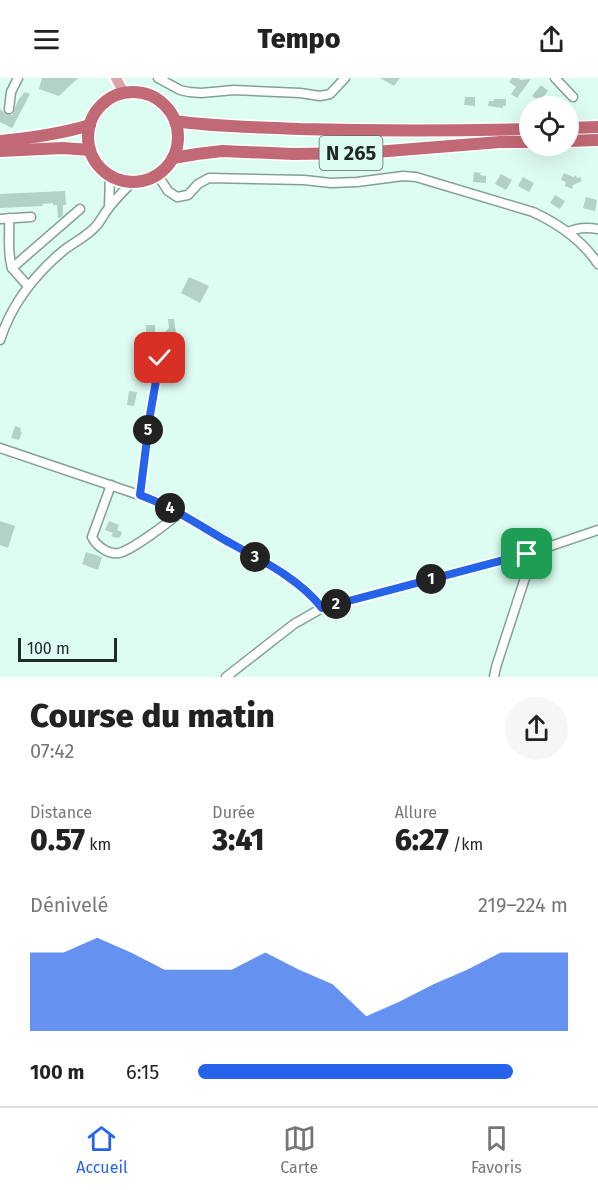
<!DOCTYPE html>
<html lang="fr">
<meta charset="utf-8">
<style>
:root{--surface:#fff;--page:#f6f6f6;--text:#222;--muted:#767676;--line:#e0e0e0;--accent:#2563eb}
body{margin:0;font-family:"Fira Sans",sans-serif;background:var(--page);color:var(--text);height:100vh;display:flex;flex-direction:column;font-size:22px;white-space:nowrap}
*{box-sizing:border-box;margin:0}
p{font-size:20px;color:var(--muted)}
.icon{flex:none;width:33px;height:33px;fill:none;stroke:currentColor;stroke-width:2;stroke-linecap:round;stroke-linejoin:round}
.map{position:relative;height:599px;overflow:hidden}
.details{display:flex;flex-direction:column;background:var(--surface);flex:1}
.details>*{flex:none}
.tools{position:absolute;left:519px;top:18px;display:grid;gap:12px}
.tools a{display:grid;place-items:center;width:60px;height:60px;border-radius:50%;background:var(--surface);box-shadow:0 6px 24px #0002;font-size:30px}
.scale{position:absolute;left:18px;bottom:15px;width:99px;box-sizing:border-box;padding-left:6px;border:3px solid #202b27;border-top:0;font-size:16px;line-height:21px;white-space:nowrap;color:#202b27;-webkit-text-stroke:4px #defdf2;paint-order:stroke}
.pin{position:absolute;display:grid;place-items:center;width:51px;height:51px;color:#fff;margin:-26px;border-radius:12px;box-shadow:0 3px 9px #0006}
.km{position:absolute;width:30px;height:30px;margin:-15px;border-radius:50%;background:#222;color:#fff;font-size:16px;line-height:30px;text-align:center}
.round{display:grid;place-items:center;flex:none;width:63px;height:63px;border-radius:32px;background:var(--page)}
.head{display:flex;align-items:center;justify-content:space-between;height:102px;padding:0 30px}
h1{font-size:33px;font-weight:800;line-height:45px}
.figures{display:grid;grid-template-columns:repeat(3,1fr);gap:9px;height:102px;padding:6px 30px}
.figures div{display:grid;align-content:center}
.figures b{font-size:30px;font-weight:800}
.figures small{font-size:16px;font-weight:400}
.figures p{font-size:16px}
.chart{height:168px;padding:12px 30px}
.chart p{display:flex;justify-content:space-between}
.chart svg{width:100%;height:108px;margin-top:6px;fill:var(--accent);opacity:.7}
ul{padding:0 30px;list-style:none;font-size:20px}
li{display:grid;grid-template-columns:96px 72px 1fr;align-items:center;height:45px}
li i{height:15px;border-radius:8px;background:var(--accent)}
header{display:flex;justify-content:space-between;align-items:center;height:78px;padding:0 30px;background:var(--surface);font-size:27px;font-weight:800}
.tab-bar{display:flex;justify-content:space-around;align-items:center;height:84px;border-top:2px solid var(--line);background:var(--surface);font-size:16px;color:var(--muted)}
.tab-bar a{display:grid;justify-items:center;gap:3px}
.tab-bar .current{color:var(--accent)}
.map>svg:first-child{display:block}
.building{fill:#b3d1c6}
.lines{fill:none;stroke-linecap:round;stroke-linejoin:round}
.minor-casing{stroke:#84a096;stroke-width:11}
.major-casing{stroke:#fff;stroke-width:14}
.highway-casing{stroke:#fff;stroke-width:15}
.minor{stroke:#fff;stroke-width:8}
.major{stroke:#daa5ac;stroke-width:10}
.highway{stroke:#c16975;stroke-width:12}
.route-casing{stroke:#fff;stroke-width:12}
.route{stroke:#2563eb;stroke-width:8}
.labels{text-anchor:middle;stroke-width:4.5;stroke-linejoin:round;paint-order:stroke}
.shield{fill:#defdf2;stroke:#596a64;stroke-width:1.5}
.shield-label{font-size:20px;font-weight:bold;fill:#202b27}
</style>
<header><svg class="icon" aria-label="menu" viewBox="0 0 24 24"><path d="M4 6h16M4 12h16M4 18h16"/></svg>Tempo<svg class="icon" aria-label="share" viewBox="0 0 24 24"><path d="M12 15V3M7 8l5-5 5 5M5 13v7h14v-7"/></svg></header>
<div class="map">
<svg width="598" height="599" viewBox="0 0 598 599">
<rect width="100%" height="100%" fill="#defdf2"/>
<g class="building">
<path d="M42 0H78L59 18 39 11Z"/>
<path d="M380 0H400L394 8Z"/>
<path d="M512 0H518L521 2 531 1 517 20 511 16 516 9 509 4Z"/>
<path d="M541 7 548 13 540 23 532 18Z"/>
<path d="M25 14 30 16 12 50 0 44V31L6 36 12 37 14 34 16 27 19 21Z"/>
<path d="M465 19H475V28L464 27Z"/>
<path d="M494 21H506V28H503V30L488 28 489 23H494Z"/>
<path d="M474 94 481 95 480 97 486 98V105L473 104Z"/>
<path d="M564 95 573 99 576 97 577 100 580 99 582 103 573 107 572 111 565 108 566 104 561 102Z"/>
<path d="M501 96 512 102 506 112 495 106Z"/>
<path d="M523 99 534 105 529 114 518 108Z"/>
<path d="M65 113 66 127H63V137L60 140H58L57 127H53V125L42 126 43 128 0 130V116Z"/>
<path d="M555 117 565 123 560 131 550 125Z"/>
<path d="M586 119 597 122 595 133 583 130Z"/>
<path d="M189 199 209 208 200 225 181 215Z"/>
<path d="M168 241H174L179 276 173 277 170 260 167 261 165 254 169 250Z"/>
<path d="M146 247H155V255H158V266L140 264 141 254H146Z"/>
<path d="M129 313 137 314 134 328 127 327Z"/>
<path d="M15 348 21 350 20 353 22 354 19 362 11 360Z"/>
<path d="M0 443 15 448 8 470 0 467Z"/>
<path d="M109 443 119 447 117 452 122 454 120 459 117 460 111 458 113 455 105 452Z"/>
<path d="M86 474 102 479 98 492 82 486Z"/>
</g>
<g class="lines">
<g class="minor-casing">
<g id="minor">
<path d="M158 0 180 12 189 14 201 15 234 12 300 15 320 18 330 16 345 0"/>
<path d="M555 0 573 19"/>
<path d="M9 31 11 14 18 0"/>
<path d="M157 96 168 113 177 119 188 117 198 106 209 100 304 102 331 105 357 104 403 98 416 99 533 134C559 146 582 162 598 186"/>
<path d="M109 129 110 97"/>
<path d="M9 140C10 157 7 175 12 190"/>
<path d="M0 141 31 139"/>
<path d="M568 154C578 149 587 149 598 151"/>
<path d="M28 208 12 190 80 131"/>
<path d="M0 262C12 225 34 197 64 172 75 164 89 157 97 147 101 142 104 136 108 131 115 121 125 112 133 103"/>
<path d="M0 370 154 422C182 436 208 452 236 468 266 485 301 502 322 530"/>
<path d="M111 407 92 459C96 468 109 477 119 475 132 472 168 445 179 435"/>
<path d="M140 417 150 337 160 280"/>
<path d="M226 599 294 546 322 530 527 476 598 452"/>
<path d="M494 599 496 589 525 500 527 476"/>
</g>
</g>
<g class="major-casing">
<path id="major" d="M116 0 124 15"/>
</g>
<g class="highway-casing">
<g id="highway">
<circle cx="133" cy="59" r="45"/>
<path d="M175 43C216 49 258 49 299 51 376 53 453 53 530 51"/>
<path d="M568 50 598 49"/>
<path d="M0 63C31 60 61 56 90 47"/>
<path d="M568 63 598 62"/>
<path d="M0 73 63 70 90 72"/>
<path d="M173 80 197 76 222 73 293 76 363 75 500 64H530"/>
</g>
</g>
<use href="#minor" class="minor"/>
<use href="#major" class="major"/>
<use href="#highway" class="highway"/>
</g>
<g class="lines">
<g class="route-casing">
<path id="route" d="M160 280 150 337 140 417C170 428 196 445 223 461 257 480 298 499 322 530L527 476"/>
</g>
<use href="#route" class="route"/>
</g>
<g class="labels">
<rect class="shield" x="319.5" y="58" width="63" height="34" rx="4.5"/>
<g class="shield-label">
<text x="351" y="82">N 265</text>
</g>
</g>
</svg>
<div class="tools">
<a><svg class="icon" aria-label="locate" viewBox="0 0 24 24"><circle cx="12" cy="12" r="6"/><path d="M12 2v4M12 18v4M2 12h4M18 12h4"/></svg></a>
</div>
<div class="scale">100 m</div>
<div class="pin" style="left:527px;top:476px;background:#1e9e55"><svg class="icon" aria-label="arrive" viewBox="0 0 24 24"><path d="M6 21V4h12l-3 4 3 4H6"/></svg></div>
<div class="pin" style="left:160px;top:280px;background:#d93025"><svg class="icon" aria-label="check" viewBox="0 0 24 24"><path d="M5 12l5 5 9-10"/></svg></div>
<b class="km" style="left:431px;top:501px">1</b>
<b class="km" style="left:336px;top:526px">2</b>
<b class="km" style="left:255px;top:479px">3</b>
<b class="km" style="left:170px;top:430px">4</b>
<b class="km" style="left:148px;top:352px">5</b>
</div>
<section class="details">
<div class="head"><div><h1>Course du matin</h1><p>07:42</p></div><a class="round"><svg class="icon" aria-label="share" viewBox="0 0 24 24"><path d="M12 15V3M7 8l5-5 5 5M5 13v7h14v-7"/></svg></a></div>
<div class="figures">
<div><p>Distance</p><b>0.57<small> km</small></b></div>
<div><p>Durée</p><b>3:41</b></div>
<div><p>Allure</p><b>6:27<small> /km</small></b></div>
</div>
<div class="chart"><p><span>Dénivelé</span>219–224 m</p>
<svg viewBox="0 0 160 44" preserveAspectRatio="none"><path d="M0 44V12L10 12L20 6L30 12L40 19L50 19L60 19L70 12L80 19L90 25L100 38L110 32L120 25L130 19L140 12L150 12L160 12V44z"/></svg>
</div>
<ul>
<li><b>100 m</b>6:15<i style="width:85%"></i></li>
</ul>
</section>
<nav class="tab-bar">
<a class="current"><svg class="icon" aria-label="home" viewBox="0 0 24 24"><path d="M3 11l9-7 9 7M6 9v11h12V9"/></svg>Accueil</a>
<a><svg class="icon" aria-label="map" viewBox="0 0 24 24"><path d="M3 6l6-2 6 2 6-2v14l-6 2-6-2-6 2zM9 4v14M15 6v14"/></svg>Carte</a>
<a><svg class="icon" aria-label="saved" viewBox="0 0 24 24"><path d="M7 4h10v16l-5-4-5 4z"/></svg>Favoris</a>
</nav>
